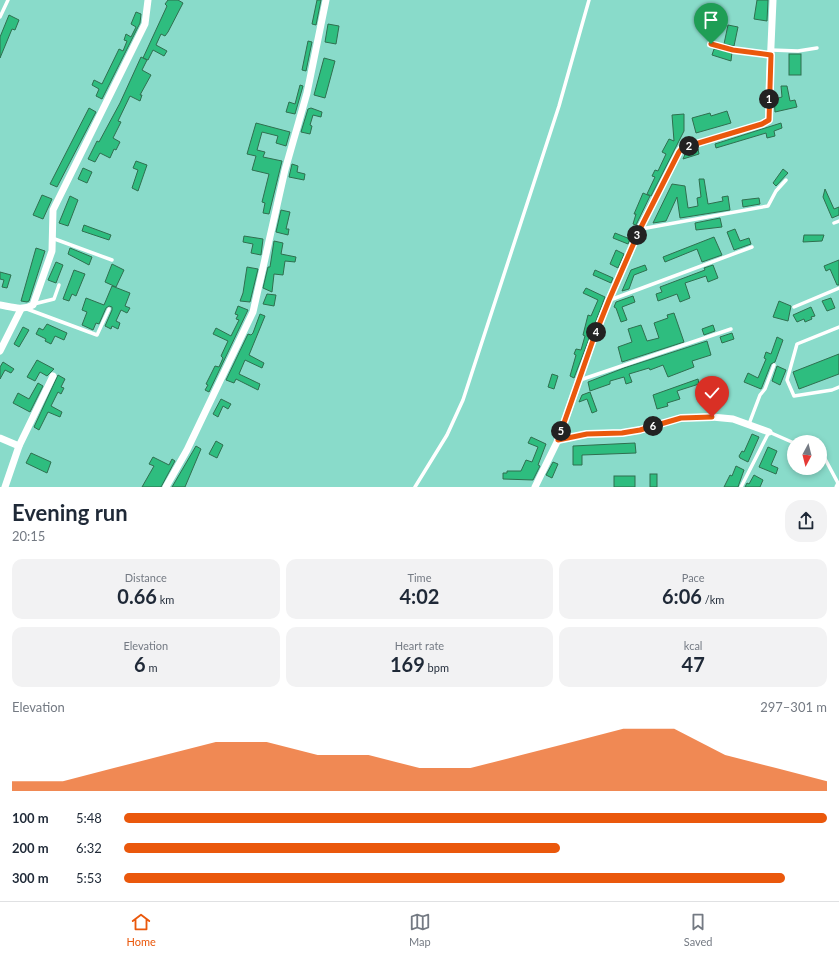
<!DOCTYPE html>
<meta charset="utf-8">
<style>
:root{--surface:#fff;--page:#f2f2f3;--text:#1f2937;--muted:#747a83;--line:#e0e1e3;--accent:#ea580c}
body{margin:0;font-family:Lato,sans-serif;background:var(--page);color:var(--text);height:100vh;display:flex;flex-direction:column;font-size:15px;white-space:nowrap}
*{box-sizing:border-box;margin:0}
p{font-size:13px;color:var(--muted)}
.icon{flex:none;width:22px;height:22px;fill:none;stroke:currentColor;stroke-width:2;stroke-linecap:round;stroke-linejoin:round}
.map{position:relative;height:487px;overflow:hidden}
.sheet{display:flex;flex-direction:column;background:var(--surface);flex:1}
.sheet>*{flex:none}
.needle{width:26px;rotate:187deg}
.buttons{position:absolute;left:787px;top:435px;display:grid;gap:8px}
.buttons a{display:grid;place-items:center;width:40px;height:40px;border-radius:50%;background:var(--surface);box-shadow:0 2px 6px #0003;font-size:20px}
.pin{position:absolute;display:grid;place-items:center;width:34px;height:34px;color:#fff;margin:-41px -17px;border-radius:50% 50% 50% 0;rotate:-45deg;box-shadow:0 0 4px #0007}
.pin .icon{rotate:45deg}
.km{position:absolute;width:20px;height:20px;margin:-10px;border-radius:50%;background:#222;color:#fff;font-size:11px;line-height:20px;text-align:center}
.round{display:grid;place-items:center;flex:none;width:42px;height:42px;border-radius:16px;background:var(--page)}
.head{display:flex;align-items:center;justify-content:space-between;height:68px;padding:0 12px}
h1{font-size:22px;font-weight:700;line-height:30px}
.stats{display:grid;grid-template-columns:repeat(3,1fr);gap:6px;height:68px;padding:4px 12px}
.stats div{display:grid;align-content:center;border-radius:10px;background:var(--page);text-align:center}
.stats b{font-size:20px;font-weight:700}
.stats small{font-size:11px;font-weight:400}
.stats p{font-size:11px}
.chart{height:112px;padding:8px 12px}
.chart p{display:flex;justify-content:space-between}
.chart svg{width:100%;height:72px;margin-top:4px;fill:var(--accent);opacity:.7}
ul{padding:0 12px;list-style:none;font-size:13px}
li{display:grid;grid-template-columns:64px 48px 1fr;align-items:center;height:30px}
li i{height:10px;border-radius:5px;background:var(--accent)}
.tab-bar{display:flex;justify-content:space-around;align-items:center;height:56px;border-top:1px solid var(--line);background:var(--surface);font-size:11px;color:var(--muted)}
.tab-bar a{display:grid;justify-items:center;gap:2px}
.tab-bar .selected{color:var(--accent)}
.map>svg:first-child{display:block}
.building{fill:#2ebd7f;stroke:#2f6f4f}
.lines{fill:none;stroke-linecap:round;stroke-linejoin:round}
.service{stroke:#fff;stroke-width:3.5}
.minor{stroke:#fff;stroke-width:7}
.route-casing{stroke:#fff;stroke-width:8}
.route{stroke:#ea580c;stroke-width:5}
</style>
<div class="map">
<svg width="839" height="487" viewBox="0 0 839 487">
<rect width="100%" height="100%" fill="#89dbca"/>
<g class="building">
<path d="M168 0H178L183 3 168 32 165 36 161 34 156 45 167 51 164 56 153 50 148 60 143 58 167 6 165 4Z"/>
<path d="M317 0H321L316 25 312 24Z"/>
<path d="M757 0H768L767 21 754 19Z"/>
<path d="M136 12 141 14 140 23 102 99 96 96 99 89 92 85 94 80 102 84 119 49 123 51 127 41 124 40 126 34 131 37 136 27 131 24Z"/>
<path d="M9 15 19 20 15 30 12 29 0 58V37Z"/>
<path d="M328 24 339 26 336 44 325 42Z"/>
<path d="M728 25 738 27 734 46 724 44Z"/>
<path d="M308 41 312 42 306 71 302 70Z"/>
<path d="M714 49 732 52 731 61 712 55Z"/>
<rect x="789" y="54" width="12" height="21"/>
<path d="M141 57 147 60 142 70 151 75 140 95H142L140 101 130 96 118 121 121 122 113 138 120 142 116 150 114 149 110 158 100 153 95 162 88 159 97 141 99 142 120 103Z"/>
<path d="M324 58 335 61 325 98 314 95Z"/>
<path d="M300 85 303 86 295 114 286 112 289 102 295 104Z"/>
<path d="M781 86H787L790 101 795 100 797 107 775 112 774 99 782 97Z"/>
<path d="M89 108 96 112 57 187 50 184Z"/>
<path d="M311 108 322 112 321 117 313 115 310 125 312 126 310 134 301 132 308 109Z"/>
<path d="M727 111 731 123 696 133 692 118 710 113 711 116Z"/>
<path d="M684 114V131L651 196 647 194 655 177 652 176 655 170 658 171 666 154 662 152 669 139 674 141 672 115Z"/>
<path d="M256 123 290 132 286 146 276 143 278 136 262 132 257 150 265 152 263 157 282 161 269 214 263 213 265 203 262 202 269 174 252 170 256 156 247 154Z"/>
<path d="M781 123 782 128 774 131 775 136 767 138 766 133 716 148 715 144Z"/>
<path d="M698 149 699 154 683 159 686 152Z"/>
<path d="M136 161 147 165 138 191 132 188 138 170 133 168Z"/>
<path d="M292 164 298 166 297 172 305 174 304 180 289 177Z"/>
<path d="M83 168 92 172 87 183 78 179Z"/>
<path d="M783 169 788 173 776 186 773 183Z"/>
<path d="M699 179H704L708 204 723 201 722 197 728 196 730 210 680 218 677 197 666 221 653 223 672 184 685 186 688 208 698 206 697 198 701 197Z"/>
<path d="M825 189 834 209 839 207V215L832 218 823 197Z"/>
<path d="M643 193 650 196 636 225 633 224 636 214H634Z"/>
<path d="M42 195 52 199 43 219 33 215Z"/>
<path d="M70 196 78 200 68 226 59 223Z"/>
<path d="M759 198 760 204 743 207 742 200Z"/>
<path d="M281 210 290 212 286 229H289L288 235 276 232Z"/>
<path d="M720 218 722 227 696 230 695 223Z"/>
<path d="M84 225 111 235 109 240 82 231Z"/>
<path d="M735 229 740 241 749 238 751 244 734 250 727 232Z"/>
<path d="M615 233 630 239 628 244 613 238Z"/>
<path d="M804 235H824L822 241 803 242Z"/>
<path d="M244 236 263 239 261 255 251 253 253 244 243 242Z"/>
<path d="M714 237 722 255 702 262 697 249 665 262 663 257Z"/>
<path d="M274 241 283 243 281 254 296 257 295 262 285 261 283 275 274 274 272 292 263 288 268 267H270Z"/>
<path d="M36 248 45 251 29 301 27 302 21 301Z"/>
<path d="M70 248 92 257 89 265 68 254Z"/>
<path d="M616 250 624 254 618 268 610 264Z"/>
<path d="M839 260V285H837L830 269 826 271 824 266Z"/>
<path d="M56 262 63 265 56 283 48 280Z"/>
<path d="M112 264 124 270 116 287 105 282Z"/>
<path d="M645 265 647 270 634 275 629 289 622 291 631 270Z"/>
<path d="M713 265 718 278 708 282 706 276 685 283 690 298 680 302 677 294 658 301 656 294 662 292 660 287 705 270 704 268Z"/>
<path d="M247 267 258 269 250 302 240 301 243 293Z"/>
<path d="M74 270 85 274 76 296 72 294 69 301 63 299Z"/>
<path d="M595 270 613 278 611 283 593 275Z"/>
<path d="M0 272 11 275 7 288 2 287 4 280 0 279Z"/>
<path d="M112 286 130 293 125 306 130 308 127 313 121 310 116 321 120 323 118 329 112 326 111 329 105 326 112 310V307L109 306 106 308 99 324 96 323 93 330 82 325 87 312 82 310 86 298 104 305Z"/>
<path d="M586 288 605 297 574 378 570 376 576 355 574 354 576 349 581 350 585 336 583 335 588 315 591 316 598 300 583 293Z"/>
<path d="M267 294 276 295 274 306 263 304Z"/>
<path d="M633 296 635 302 622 307 627 320 621 322 616 308 614 307 616 302Z"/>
<path d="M831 298 835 308 827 311 822 301Z"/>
<path d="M779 301 791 306 788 321 773 317Z"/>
<path d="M238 306 248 310 209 392 205 390 208 385 206 384 215 366 219 367 223 358 221 356 228 341 213 334 216 328 231 336 239 320 236 319 238 315 235 314Z"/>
<path d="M811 307 815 316 811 317 812 319 805 322 804 319 797 322 793 315Z"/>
<path d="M674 313 684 342 622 362 618 347 632 342 628 329 641 325 647 341 659 338 654 323 668 318 667 315Z"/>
<path d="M260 314 265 316 249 355 264 363 262 368 245 360 239 374 260 384 258 390 236 379 234 383 226 380 248 334 251 335 253 333Z"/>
<path d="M47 324 67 333 64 340 55 336 51 344 45 341 46 339 36 334 39 328 43 330Z"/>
<path d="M713 325 715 331 704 335 702 329Z"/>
<path d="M23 327 29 330 19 347 14 344Z"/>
<path d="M732 333 734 339 722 343 720 337Z"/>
<path d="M777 337 783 340 775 362 771 364 762 387 761 389 744 382 748 373 758 378 766 359 764 358 766 352 771 354Z"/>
<path d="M707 341 711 355 692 361 694 367 668 377 663 365 650 370 649 368 629 374 632 382 626 384 624 377 610 381V384L590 391 588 382 624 368Z"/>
<path d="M839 354V374L799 389 793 372Z"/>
<path d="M37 360 54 369 47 376 40 372 35 381 27 377Z"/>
<path d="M3 362 14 369 11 373 5 370 0 379V367Z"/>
<path d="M777 366 786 370 780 385 772 381Z"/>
<path d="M552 374 558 376 554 389 548 387Z"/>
<path d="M58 375 65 379 61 387 64 388 61 394 58 392 51 406 62 412 60 417 48 412 39 430 34 427Z"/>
<path d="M698 379 699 384 677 391 680 399 667 403 668 406 657 409 653 395Z"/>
<path d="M38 383 43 386 30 412 13 403 18 393 29 399Z"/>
<path d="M590 392 597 411 592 413 587 399 579 402 582 395Z"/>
<path d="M221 399 231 404 228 409 223 406 218 417 213 414Z"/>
<path d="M752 434 759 437 748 462 740 458 739 456 742 451 744 452Z"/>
<path d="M531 437 546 444 538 465 540 466 533 480 503 479V473H507V471H521L526 460 532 462 538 447 528 443Z"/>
<path d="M216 441 223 445 217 458 209 454Z"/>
<path d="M635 443 636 453 582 455V465H573V446Z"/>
<path d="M196 446 201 449 185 487H172Z"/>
<path d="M768 447 777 451 771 465 778 468 776 474 759 467Z"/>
<path d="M31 453 51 462 47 473 26 463Z"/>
<path d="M153 457 169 465 172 459 175 461 161 487H142L154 466 149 464Z"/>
<path d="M553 462 558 464 552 478 546 475Z"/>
<path d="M736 466 744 470 738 487H724L730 475 732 476Z"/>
<rect x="650" y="474" width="7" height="13"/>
<path d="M754 475 763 480 760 487H745L747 483 749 484Z"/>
<rect x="614" y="476" width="21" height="11"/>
</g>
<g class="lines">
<g class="service">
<path d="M0 17 8 0"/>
<path d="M711 44 733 49 771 55"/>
<path d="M771 50 798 51 817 48"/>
<path d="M834 223 839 221"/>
<path d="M641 229 768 206 776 191 786 180"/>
<path d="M52 238 112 260"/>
<path d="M610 300 752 247"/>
<path d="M34 304 54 299 59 285"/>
<path d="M794 307 839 288"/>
<path d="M27 309 97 335 109 309"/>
<path d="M839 327 797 344 787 380 794 396 832 390 839 387"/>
<path d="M580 380 731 329"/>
<path d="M749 424 760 395 765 389 774 365"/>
<path d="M820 456 824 457 839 485"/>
<path d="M415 487 447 435 463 400 559 106 589 0"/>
<path d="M741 487 769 432 794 443"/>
</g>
<g class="minor">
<path d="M0 305C12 307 22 311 33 305L52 251 53 210 145 24 148 0"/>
<path d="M0 351 21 309"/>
<path d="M0 438 19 446"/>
<path d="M558 440 587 434 622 433 640 430 681 418 712 417 733 419 769 432"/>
<path d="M5 487 19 446 53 376"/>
<path d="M166 487 187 450 253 312 285 170 307 93 326 0"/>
<path d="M535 487 558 440 593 340 609 300 640 229 679 152 683 148 762 124 769 120V91L773 0"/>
<path d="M838 487 839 485"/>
</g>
</g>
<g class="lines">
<g class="route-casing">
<path id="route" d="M711 44 733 50 771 55 769 120 762 124 682 148 679 152 640 229 609 300 593 340 558 440 587 434 622 433 640 430 681 418 712 417"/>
</g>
<use href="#route" class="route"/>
</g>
</svg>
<div class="buttons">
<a><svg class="needle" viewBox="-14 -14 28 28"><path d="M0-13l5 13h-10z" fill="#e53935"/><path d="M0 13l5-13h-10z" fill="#747a83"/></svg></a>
</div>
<div class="pin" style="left:711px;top:44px;background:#1e9e55"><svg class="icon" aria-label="arrive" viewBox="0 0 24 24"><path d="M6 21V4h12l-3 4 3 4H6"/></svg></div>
<div class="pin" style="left:712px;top:417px;background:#d93025"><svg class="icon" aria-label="check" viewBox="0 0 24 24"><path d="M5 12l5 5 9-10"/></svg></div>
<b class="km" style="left:769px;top:99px">1</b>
<b class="km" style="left:689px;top:146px">2</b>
<b class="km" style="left:637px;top:235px">3</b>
<b class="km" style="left:596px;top:332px">4</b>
<b class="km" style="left:561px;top:431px">5</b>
<b class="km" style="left:653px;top:426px">6</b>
</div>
<section class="sheet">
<div class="head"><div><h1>Evening run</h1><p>20:15</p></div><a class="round"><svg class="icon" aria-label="share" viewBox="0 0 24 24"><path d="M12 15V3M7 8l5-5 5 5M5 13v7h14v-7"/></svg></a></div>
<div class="stats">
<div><p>Distance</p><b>0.66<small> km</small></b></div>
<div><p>Time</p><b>4:02</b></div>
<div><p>Pace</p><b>6:06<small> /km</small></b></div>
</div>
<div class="stats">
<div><p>Elevation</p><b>6<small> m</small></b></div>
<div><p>Heart rate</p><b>169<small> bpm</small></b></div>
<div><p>kcal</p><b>47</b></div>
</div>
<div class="chart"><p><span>Elevation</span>297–301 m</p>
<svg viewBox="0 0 160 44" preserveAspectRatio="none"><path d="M0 44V38L10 38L20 30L30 22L40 14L50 14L60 22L70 22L80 30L90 30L100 22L110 14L120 6L130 6L140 22L150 30L160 38V44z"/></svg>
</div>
<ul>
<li><b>100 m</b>5:48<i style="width:100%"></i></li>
<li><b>200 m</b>6:32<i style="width:62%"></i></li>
<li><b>300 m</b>5:53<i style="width:94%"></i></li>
</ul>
</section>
<nav class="tab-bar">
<a class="selected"><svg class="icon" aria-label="home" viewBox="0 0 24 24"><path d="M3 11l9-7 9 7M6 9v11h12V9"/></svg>Home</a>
<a><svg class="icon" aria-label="map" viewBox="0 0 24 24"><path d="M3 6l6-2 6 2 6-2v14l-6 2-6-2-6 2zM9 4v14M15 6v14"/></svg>Map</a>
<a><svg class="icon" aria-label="saved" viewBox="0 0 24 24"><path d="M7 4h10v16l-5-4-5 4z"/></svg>Saved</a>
</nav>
